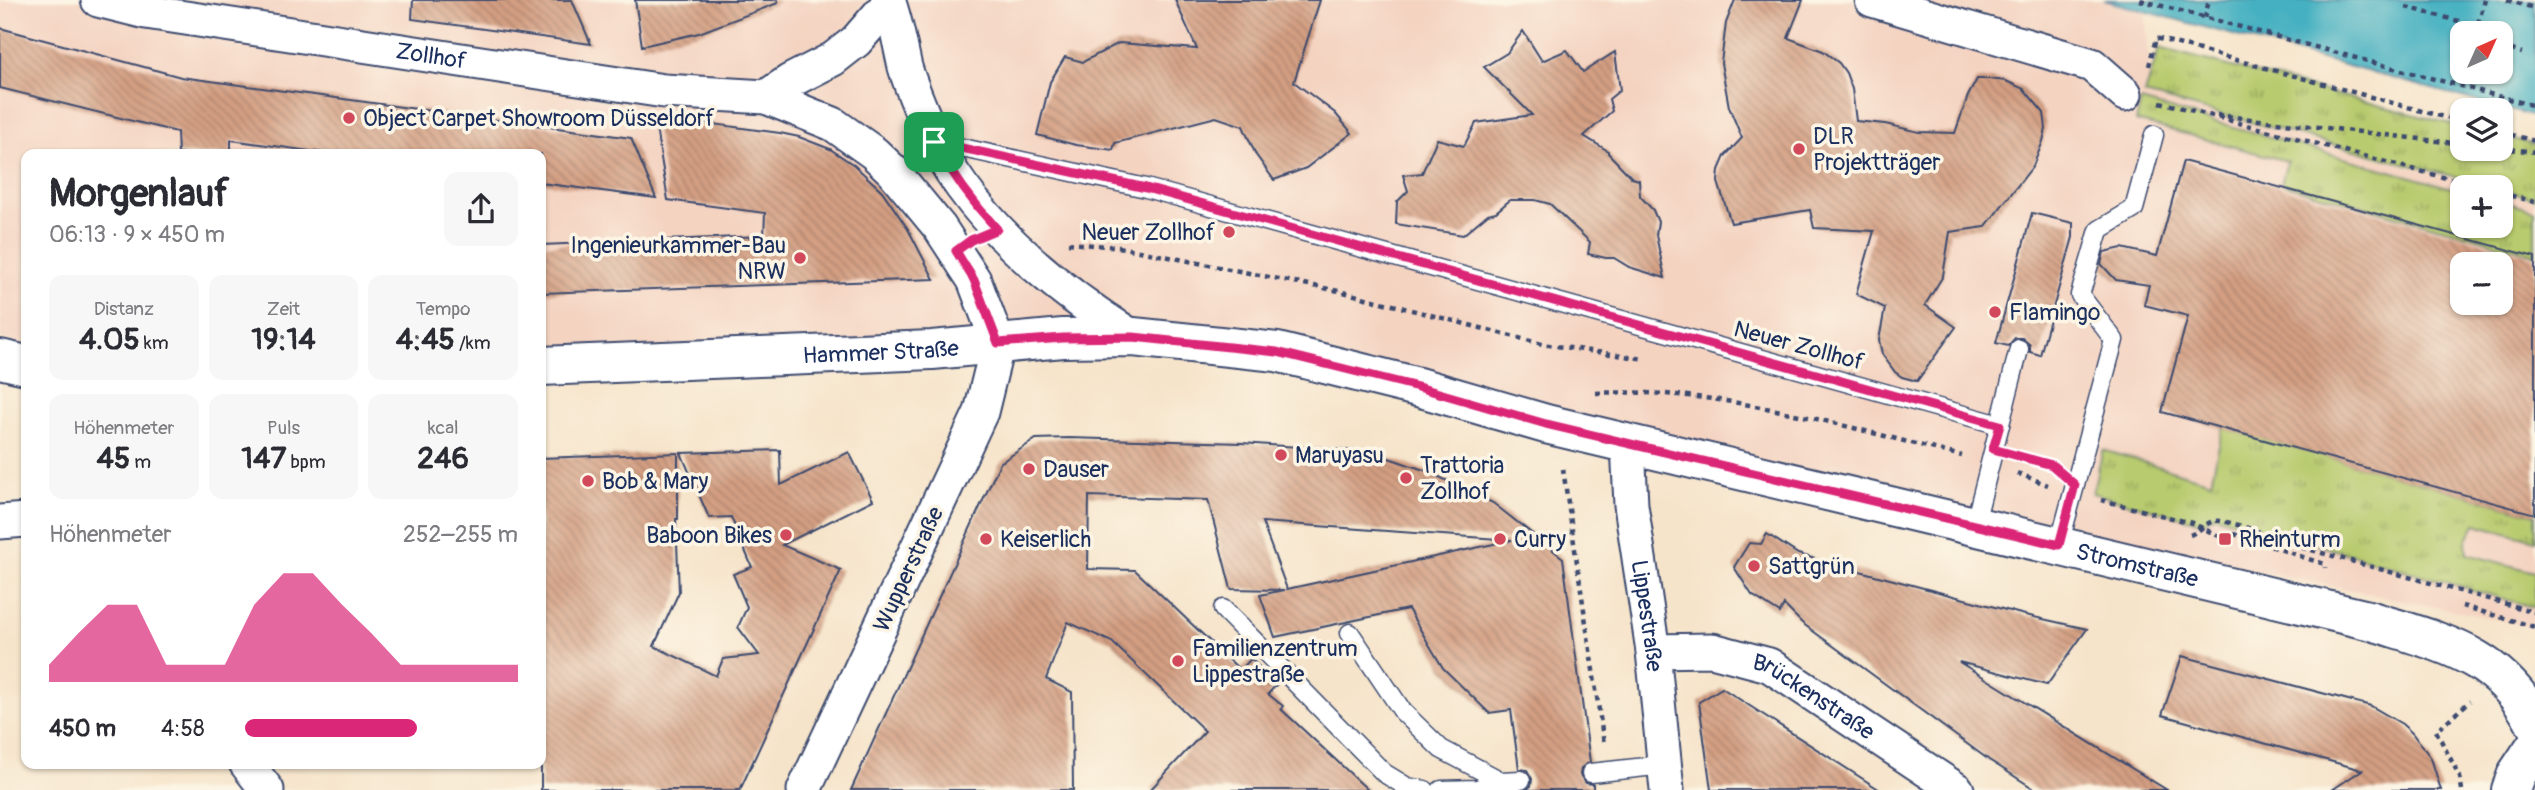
<!DOCTYPE html>
<html lang="de">
<meta charset="utf-8">
<style>
:root{--surface:#fff;--page:#f7f7f7;--text:#2b2b33;--muted:#7c7c81;--accent:#db2777}
body{margin:0;font-family:Pangolin,sans-serif;background:var(--page);color:var(--text);height:100vh;display:flex;flex-direction:column;font-size:26px;white-space:nowrap}
*{box-sizing:border-box;margin:0}
p{font-size:23px;color:var(--muted)}
.icon{flex:none;width:38px;height:38px;fill:none;stroke:currentColor;stroke-width:2;stroke-linecap:round;stroke-linejoin:round}
.map{position:relative;flex:1;overflow:hidden}
.details{position:absolute;left:21px;top:149px;width:525px;height:620px;display:flex;flex-direction:column;background:var(--surface);border-radius:14px;box-shadow:0 2px 5px #0004}
.details>*{flex:none}
.needle{width:46px;rotate:45deg}
.fabs{position:absolute;left:2450px;top:21px;display:grid;gap:14px}
.fabs a{display:grid;place-items:center;width:63px;height:63px;border-radius:14px;background:var(--surface);box-shadow:0 2px 5px #0004;font-size:35px}
.pin{position:absolute;display:grid;place-items:center;width:60px;height:60px;color:#fff;margin:-30px;border-radius:14px;box-shadow:0 4px 10px #0006}
.round{display:grid;place-items:center;flex:none;width:74px;height:74px;border-radius:14px;background:var(--page)}
.summary{display:flex;align-items:center;justify-content:space-between;height:119px;padding:0 28px}
h1{font-size:38px;font-weight:700;line-height:52px}
.metrics{display:grid;grid-template-columns:repeat(3,1fr);gap:10px;height:119px;padding:7px 28px}
.metrics div{display:grid;align-content:center;border-radius:14px;background:var(--page);text-align:center}
.metrics b{font-size:30px;font-weight:700}
.metrics small{font-size:19px;font-weight:400}
.metrics p{font-size:19px}
.chart{height:196px;padding:14px 28px}
.chart p{display:flex;justify-content:space-between}
.chart svg{width:100%;height:126px;margin-top:7px;fill:var(--accent);opacity:.7}
ul{padding:0 28px;list-style:none;font-size:23px}
li{display:grid;grid-template-columns:112px 84px 1fr;align-items:center;height:52px}
li i{height:18px;border-radius:9px;background:var(--accent)}
.map>svg:first-child{display:block}
.built{fill:#f4d3c1;fill-rule:evenodd}
.grass{fill:url(#grass-tufts);stroke:#6a7d66;stroke-width:2}
.water{fill:#44b0c1;stroke:#307090;stroke-width:2;fill-rule:evenodd}
.building{fill:url(#building-back-hatch);fill-rule:evenodd}
.lines{fill:none;stroke-linecap:round;stroke-linejoin:round}
.lane-casing{stroke:#3c4a6e;stroke-width:21}
.street-casing{stroke:#3c4a6e;stroke-width:37}
.secondary-casing{stroke:#3c4a6e;stroke-width:42}
.path{stroke:#3c4a6e;stroke-width:4.5;stroke-dasharray:5 5;stroke-linecap:butt}
.lane{stroke:#fff;stroke-width:18}
.street{stroke:#fff;stroke-width:33}
.secondary{stroke:#fff;stroke-width:38}
.route-casing{stroke:#fff;stroke-width:14}
.route{stroke:#db2777;stroke-width:9}
.poi-dot{fill:#d1495b;stroke:#fcf5e5;stroke-width:2.5}
.labels{text-anchor:middle;stroke-width:7;stroke-linejoin:round;paint-order:stroke}
.street-label{font-size:23px;fill:#1b2f5e;stroke:#fcf5e5}
.poi-label{font-size:23px;fill:#1b2f5e;stroke:#fcf5e5;text-anchor:start}
</style>
<div class="map">
<svg width="2535" height="790" viewBox="0 0 2535 790">
<defs>
<pattern id="grass-tufts" width="24" height="20" patternUnits="userSpaceOnUse" patternTransform="scale(1.75)"><rect width="24" height="20" fill="#b8cb6e"/><path d="M3 7l-1-3M5 7V3M7 7l1-3M15 17l-1-3M17 17v-4M19 17l1-3" fill="none" stroke="#95a55e"/></pattern>
<pattern id="building-back-hatch" width="6" height="6" patternUnits="userSpaceOnUse" patternTransform="scale(1.75)"><rect width="6" height="6" fill="#d49f82"/><path d="M-1 5l2 2M0 0l6 6M5-1l2 2" fill="none" stroke="#ab826e"/></pattern>
</defs>
<rect width="100%" height="100%" fill="#fcf5e5"/>
<filter id="ink" filterUnits="userSpaceOnUse"><feTurbulence type="fractalNoise" baseFrequency=".0143" numOctaves="2"/><feDisplacementMap in="SourceGraphic" scale="14" xChannelSelector="R" yChannelSelector="G"/><feConvolveMatrix kernelMatrix="1 2 1 2 8 2 1 2 1" color-interpolation-filters="sRGB"/></filter>
<filter id="wash" filterUnits="userSpaceOnUse"><feTurbulence type="fractalNoise" baseFrequency=".00686" numOctaves="4" result="noise"/><feDisplacementMap in="SourceGraphic" scale="28" xChannelSelector="R" yChannelSelector="G"/><feGaussianBlur stdDeviation="1.57" result="paint"/><feColorMatrix in="noise" values="0 0 0 0 0 0 0 0 0 0 0 0 0 0 0 0 0 1.4 0 .05"/><feComposite in="paint" operator="in"/></filter>
<g filter="url(#wash)">
<rect width="100%" height="100%" fill="#f6e4ca"/>
<path class="built" d="M0 0H2104L2145 11 2153 98 2483 187H2462V226H2501V192L2535 201V628L2467 613 1984 517 1277 345 541 353V154H26V345L0 339ZM2462 264H2501V303H2462Z"/>
<g class="grass">
<path d="M2159 48 2462 127V149H2501V137L2535 145V198L2501 189V187H2493L2145 94Z"/>
<path d="M2141 101 2462 191V226H2501V201L2535 211V254L2281 184 2287 161 2136 121Z"/>
<path d="M2223 428 2535 514V540L2475 524 2466 542 2467 554 2535 572V608L2214 515 2202 523 2092 493 2103 450 2211 482Z"/>
</g>
<path class="water" d="M2104 0H2535V117L2145 11ZM2462 33H2501V72H2462Z"/>
<g id="blocks">
<g class="building">
<path d="M413 0H572L591 44 412 19Z"/>
<path d="M635 0H777L778 3 699 33 642 46Z"/>
<path d="M1175 0H1320L1294 82 1335 113 1352 133 1306 168 1274 180 1256 155 1243 126 1216 117 1115 143 1113 150 1076 145 1037 135 1050 82 1065 57 1083 62 1119 43 1197 49Z"/>
<path d="M1735 0H1803L1788 38 1823 51 1839 63 1846 73 1852 89 1856 121 1885 124 1919 132 1955 133 1968 96 1977 79H1989L2006 81 2024 89 2044 113 2046 129 2043 141 2033 166 1985 227 1950 232 1943 276 1925 305 1956 327 1917 381 1902 377 1895 372 1882 354 1879 340 1885 308 1856 294 1874 231 1814 228 1810 210 1731 223 1718 182 1719 170 1725 156 1742 138 1729 107 1721 63 1726 23Z"/>
<path d="M0 28 181 77 631 138 656 198 541 183V154H331L231 140V154H178L177 132 0 88Z"/>
<path d="M1523 31 1542 61 1567 50 1583 72 1615 52 1620 90 1609 99 1612 111 1584 136 1608 151V153L1632 178 1639 180 1640 196 1653 210 1658 222 1656 235 1665 278 1629 267 1614 258H1606L1588 254 1590 242 1550 204 1535 200H1510L1496 212 1488 214 1463 235 1396 224 1397 202 1408 191 1403 175 1422 173 1437 139 1464 146 1476 123 1532 115 1484 67 1507 53Z"/>
<path d="M654 116 780 133 799 137 830 149 854 165 882 191 908 229 934 279 541 293V245L764 236 765 213 668 200Z"/>
<path d="M2183 161 2535 257V514L2162 412 2188 316 2144 305 2149 285 2116 280 2101 264 2104 252 2122 248 2157 256ZM2462 264H2501V303H2462Z"/>
<path d="M2032 213 2073 223V237L2040 355 2030 352V345L2022 338H2015L2008 346 1996 343Z"/>
<path d="M1069 438 1242 443 1371 452 1427 471 1493 503 1563 558 1590 762 1581 768 1580 775 1586 783 1593 784V790H1526L1531 786 1532 779 1527 770 1519 769 1511 710 1489 713 1443 668 1408 609 1275 637 1260 595 1285 590 1231 589 1208 500 1089 496 1088 569 1135 570 1240 670 1251 659 1277 684 1268 694 1283 706 1281 709 1368 790H1150L1205 731 1112 642 1068 622 1046 679 1072 692 1073 790H851L1000 463 1036 439ZM1262 522 1512 540 1287 589Z"/>
<path d="M780 450 781 485 849 452 873 500 782 545 841 570 740 790H541V458L678 453V519H676L679 592 654 646 716 676 723 659 759 655 738 627 747 607 733 574 752 567 731 517 709 518 681 453Z"/>
<path d="M1767 534 1798 554 1826 562 2021 614 2087 629 2047 685 1959 662 2167 790H2036L1989 760 1802 623 1784 605 1780 613 1752 595 1734 567 1749 543 1761 544Z"/>
<path d="M2182 656 2371 706 2402 724 2412 733 2431 758 2441 790H2332L2362 770 2162 715Z"/>
<path d="M1722 688 1880 790H1711L1699 702Z"/>
</g>
</g>
</g>
<g filter="url(#ink)">
<use href="#blocks" fill-opacity="0" stroke="#3c4a6e" stroke-width="2"/>
<g class="lines">
<g class="lane-casing">
<g id="lane">
<path d="M935 142 1146 188 2000 425"/>
<path d="M1974 527 2019 349"/>
<path d="M2059 545 2114 340 2080 295 2099 230 2134 209 2154 135"/>
<path d="M1223 609 1384 773 1407 787 1425 790"/>
<path d="M1350 633 1403 712 1441 749 1501 781 1521 780"/>
<path d="M1591 773 1664 765"/>
<path d="M1441 790 1477 789 1501 781"/>
</g>
</g>
<g class="street-casing">
<g id="street">
<path id="s1" d="M98 0 146 12 664 91 766 97 790 81 833 59 856 41 889 3"/>
<path d="M888 0C896 21 900 45 905 67 911 87 920 107 928 127 964 214 1054 288 1133 337"/>
<path d="M1872 0 2092 65 2125 94"/>
<path d="M766 97 833 124 874 153 893 171 940 228 974 280 998 343 981 412 804 790"/>
<path id="s2" d="M1628 444 1631 505 1653 651 1667 790"/>
<path d="M0 522 26 520"/>
<path id="s3" d="M1653 651 1712 650 1769 665 1957 790"/>
<path d="M246 763 267 790"/>
</g>
</g>
<g class="secondary-casing">
<g id="secondary">
<path d="M0 359 26 365"/>
<path id="s4" d="M541 366 932 350 1063 338 1133 337 1277 352 1418 387 1546 424 2372 621C2441 643 2499 653 2535 723"/>
<path d="M2511 790 2517 774 2535 747"/>
</g>
</g>
<g class="path">
<path d="M2140 0 2535 106"/>
<path d="M2507 0 2534 8"/>
<path d="M2406 7 2477 26"/>
<path d="M2205 18 2209 0"/>
<path d="M2475 33 2485 0"/>
<path d="M2501 47 2522 53"/>
<path d="M2149 66 2156 38 2462 122"/>
<path d="M2460 85 2464 72"/>
<path d="M2160 102 2480 187"/>
<path d="M2217 115 2462 144"/>
<path d="M2501 132 2535 141"/>
<path d="M2501 148 2535 152"/>
<path d="M2501 193 2535 202"/>
<path d="M1068 243 1119 247 1339 291 1542 344 1645 359"/>
<path d="M1596 393C1719 387 1843 426 1962 456"/>
<path d="M2020 456 2052 465"/>
<path d="M1563 469 1604 744"/>
<path d="M2017 473 2048 485"/>
<path d="M2101 500 2192 523 2225 539 2233 534C2265 543 2294 555 2325 564V568"/>
<path d="M2190 535C2199 532 2205 523 2214 521 2228 518 2288 543 2304 548L2535 612"/>
<path d="M2462 606 2535 627"/>
<path d="M2462 790 2460 777 2436 731 2470 701"/>
</g>
<use href="#lane" class="lane"/>
<use href="#street" class="street"/>
<use href="#secondary" class="secondary"/>
</g>
</g>
<g class="lines" filter="url(#ink)">
<g class="route-casing">
<path id="route" d="M934 142 1146 188 2000 425 1993 449 2052 465 2075 485 2059 545 1546 424 1418 387 1277 352 1133 337 1063 338 998 343 974 280 956 251 971 240 997 229C972 202 952 174 934 142Z"/>
</g>
<use href="#route" class="route"/>
</g>
<g class="poi-dot">
<circle cx="349" cy="118" r="7"/>
<circle cx="1799" cy="149" r="7"/>
<circle cx="1229" cy="232" r="7"/>
<circle cx="800" cy="258" r="7"/>
<circle cx="1995" cy="312" r="7"/>
<circle cx="1281" cy="455" r="7"/>
<circle cx="1029" cy="469" r="7"/>
<circle cx="1406" cy="478" r="7"/>
<circle cx="588" cy="481" r="7"/>
<circle cx="786" cy="535" r="7"/>
<circle cx="986" cy="539" r="7"/>
<circle cx="1500" cy="539" r="7"/>
<rect x="2218" y="532" width="14" height="14" rx="3.5"/>
<circle cx="1754" cy="566" r="7"/>
<circle cx="1178" cy="661" r="7"/>
</g>
<g class="labels">
<g class="street-label">
<text dy="8" stroke="none"><textPath href="#s1" startOffset="338">Zollhof</textPath></text>
<text transform="translate(1799 345) rotate(15)" y="8">Neuer Zollhof</text>
<text dy="8" stroke="none"><textPath href="#s4" startOffset="340">Hammer Straße</textPath></text>
<text dy="8" stroke="none"><textPath href="#s4" startOffset="1624">Stromstraße</textPath></text>
<text transform="translate(908 569) rotate(-65)" y="8">Wupperstraße</text>
<text dy="8" stroke="none"><textPath href="#s2" startOffset="173">Lippestraße</textPath></text>
<text dy="8" stroke="none"><textPath href="#s3" startOffset="172">Brückenstraße</textPath></text>
</g>
<g class="poi-label">
<text x="363" y="126">Object Carpet Showroom Düsseldorf</text>
<text x="1813" y="144">DLR<tspan x="1813" dy="26">Projektträger</tspan></text>
<text x="1215" y="240" text-anchor="end">Neuer Zollhof</text>
<text x="786" y="253" text-anchor="end">Ingenieurkammer-Bau<tspan x="786" dy="26">NRW</tspan></text>
<text x="2009" y="320">Flamingo</text>
<text x="1295" y="463">Maruyasu</text>
<text x="1420" y="473">Trattoria<tspan x="1420" dy="26">Zollhof</tspan></text>
<text x="1043" y="477">Dauser</text>
<text x="602" y="489">Bob &amp; Mary</text>
<text x="772" y="543" text-anchor="end">Baboon Bikes</text>
<text x="1000" y="547">Keiserlich</text>
<text x="1514" y="547">Curry</text>
<text x="2239" y="547">Rheinturm</text>
<text x="1768" y="574">Sattgrün</text>
<text x="1192" y="656">Familienzentrum<tspan x="1192" dy="26">Lippestraße</tspan></text>
</g>
</g>
</svg>
<div class="fabs">
<a><svg class="needle" viewBox="-14 -14 28 28"><path d="M0-13l5 13h-10z" fill="#e53935"/><path d="M0 13l5-13h-10z" fill="#7c7c81"/></svg></a>
<a><svg class="icon" aria-label="layers" viewBox="0 0 24 24"><path d="M12 4l9 5-9 5-9-5zM3 14l9 5 9-5"/></svg></a>
<a>+</a>
<a>−</a>
</div>
<div class="pin" style="left:934px;top:142px;background:#1e9e55"><svg class="icon" aria-label="arrive" viewBox="0 0 24 24"><path d="M6 21V4h12l-3 4 3 4H6"/></svg></div>
<section class="details">
<div class="summary"><div><h1>Morgenlauf</h1><p>06:13 · 9 × 450 m</p></div><a class="round"><svg class="icon" aria-label="share" viewBox="0 0 24 24"><path d="M12 15V3M7 8l5-5 5 5M5 13v7h14v-7"/></svg></a></div>
<div class="metrics">
<div><p>Distanz</p><b>4.05<small> km</small></b></div>
<div><p>Zeit</p><b>19:14</b></div>
<div><p>Tempo</p><b>4:45<small> /km</small></b></div>
</div>
<div class="metrics">
<div><p>Höhenmeter</p><b>45<small> m</small></b></div>
<div><p>Puls</p><b>147<small> bpm</small></b></div>
<div><p>kcal</p><b>246</b></div>
</div>
<div class="chart"><p><span>Höhenmeter</span>252–255 m</p>
<svg viewBox="0 0 160 44" preserveAspectRatio="none"><path d="M0 44V38L10 27L20 17L30 17L40 38L50 38L60 38L70 17L80 6L90 6L100 17L110 27L120 38L130 38L140 38L150 38L160 38V44z"/></svg>
</div>
<ul>
<li><b>450 m</b>4:58<i style="width:63%"></i></li>
</ul>
</section>
</div>
